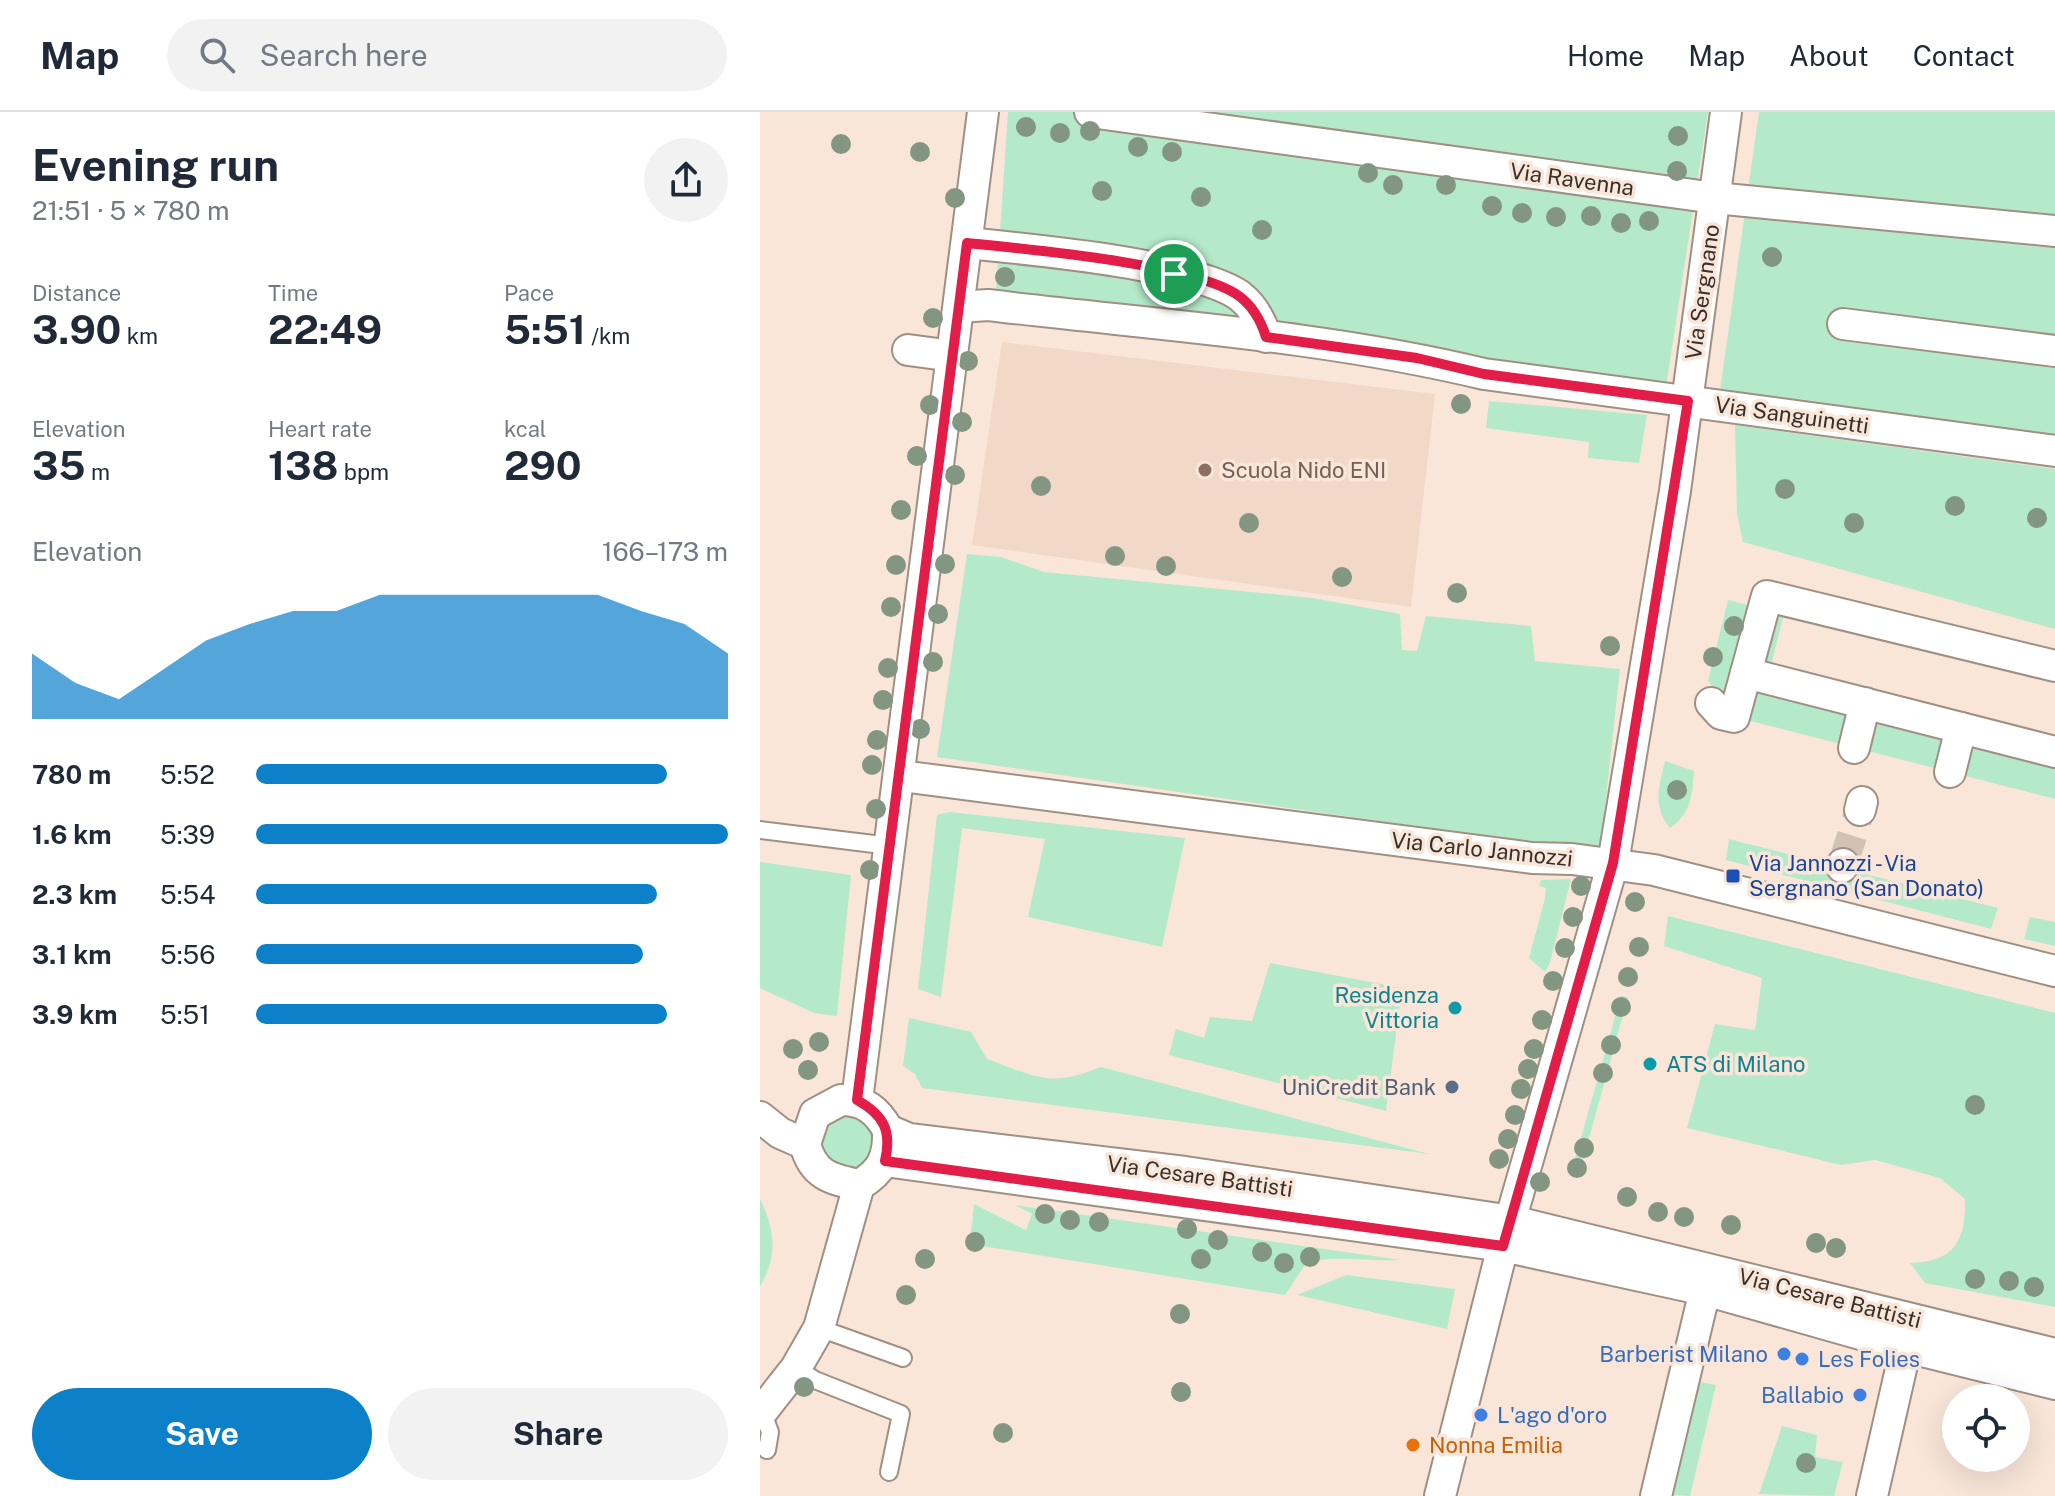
<!DOCTYPE html>
<meta charset="utf-8">
<style>
:root{--surface:#fff;--page:#f2f2f3;--text:#1f2937;--muted:#747a83;--line:#e0e1e3;--accent:#0c80c9}
body{margin:0;font-family:"Public Sans",sans-serif;background:var(--page);color:var(--text);height:100vh;display:flex;flex-direction:column;font-size:30px;white-space:nowrap}
*{box-sizing:border-box;margin:0}
p{font-size:26px;color:var(--muted)}
.icon{flex:none;width:44px;height:44px;fill:none;stroke:currentColor;stroke-width:2;stroke-linecap:round;stroke-linejoin:round}
.map{position:relative;flex:1;overflow:hidden}
.details{display:flex;flex-direction:column;background:var(--surface);width:760px}
.details>*{flex:none}
.tools{position:absolute;left:1182px;top:1272px;display:grid;gap:16px}
.tools a{display:grid;place-items:center;width:88px;height:88px;border-radius:50%;background:var(--surface);box-shadow:0 8px 32px #0002;font-size:40px}
.pin{position:absolute;display:grid;place-items:center;width:68px;height:68px;color:#fff;margin:-34px;border:4px solid #fff;border-radius:50%;box-shadow:0 2px 8px #0007}
.round{display:grid;place-items:center;flex:none;width:84px;height:84px;border-radius:42px;background:var(--page)}
.head{display:flex;align-items:center;justify-content:space-between;height:136px;padding:0 32px}
h1{font-size:44px;font-weight:700;line-height:60px}
.stats{display:grid;grid-template-columns:repeat(3,1fr);gap:12px;height:136px;padding:8px 32px}
.stats div{display:grid;align-content:center}
.stats b{font-size:40px;font-weight:700}
.stats small{font-size:22px;font-weight:400}
.stats p{font-size:22px}
.chart{height:224px;padding:16px 32px}
.chart p{display:flex;justify-content:space-between}
.chart svg{width:100%;height:144px;margin-top:8px;fill:var(--accent);opacity:.7}
.primary-button{display:flex;gap:16px;margin-top:auto;padding:16px 32px}
.primary-button a{flex:1;height:92px;border-radius:48px;background:var(--accent);color:#fff;font-size:32px;font-weight:700;line-height:92px;text-align:center}
.primary-button a+a{background:var(--page);color:var(--text)}
ul{padding:0 32px;list-style:none;font-size:26px}
li{display:grid;grid-template-columns:128px 96px 1fr;align-items:center;height:60px}
li i{height:20px;border-radius:10px;background:var(--accent)}
header{display:flex;align-items:center;gap:48px;box-sizing:border-box;height:112px;padding:0 40px;background:var(--surface);border-bottom:2px solid var(--line)}
header strong{font-size:38px}
nav{display:flex;gap:44px;margin-inline-start:auto;font-size:28px}
.search{width:560px;height:72px;background:var(--page);display:flex;align-items:center;gap:20px;box-sizing:border-box;padding:0 28px;border-radius:44px;color:var(--muted);font-size:30px}
main{display:flex;flex:1;min-height:0}
.map>svg:first-child{display:block}
.built{fill:#f1d8c7}
.green{fill:#b4eac9}
.lines{fill:none;stroke-linecap:round;stroke-linejoin:round}
.street-tunnel{stroke:#d2c2b6;stroke-width:30;stroke-dasharray:30 15;stroke-linecap:butt}
.lane-casing{stroke:#a08f83;stroke-width:20}
.street-casing{stroke:#a08f83;stroke-width:34}
.lane{stroke:#fff;stroke-width:16}
.street{stroke:#fff;stroke-width:30}
.tree{fill:#829681}
.route-casing{stroke:#fff;stroke-width:16}
.route{stroke:#e11d48;stroke-width:10}
.education-dot{fill:#8d6e63;stroke:#f9e6d9;stroke-width:3}
.transit-dot{fill:#1a4fb4;stroke:#f9e6d9;stroke-width:3}
.culture-dot{fill:#0f9aa8;stroke:#f9e6d9;stroke-width:3}
.service-dot{fill:#5c6f8a;stroke:#f9e6d9;stroke-width:3}
.shop-dot{fill:#3f7fe0;stroke:#f9e6d9;stroke-width:3}
.food-dot{fill:#e8710a;stroke:#f9e6d9;stroke-width:3}
.labels{text-anchor:middle;stroke-width:7;stroke-linejoin:round;paint-order:stroke}
.street-label{font-size:22px;fill:#37302b;stroke:#f9e6d9}
.education-label{font-size:22px;fill:#785e54;stroke:#f9e6d9;text-anchor:start}
.transit-label{font-size:22px;fill:#164399;stroke:#f9e6d9;text-anchor:start}
.culture-label{font-size:22px;fill:#0d838f;stroke:#f9e6d9;text-anchor:end}
.service-label{font-size:22px;fill:#4e5e75;stroke:#f9e6d9;text-anchor:end}
.shop-label{font-size:22px;fill:#366cbe;stroke:#f9e6d9;text-anchor:end}
.food-label{font-size:22px;fill:#c56008;stroke:#f9e6d9;text-anchor:start}
</style>
<header>
<strong>Map</strong>
<div class="search"><svg class="icon" aria-label="search" viewBox="0 0 24 24"><circle cx="10" cy="10" r="6"/><path d="M15 15l6 6"/></svg>Search here</div>
<nav><a>Home</a><a>Map</a><a>About</a><a>Contact</a></nav>
</header>
<main>
<section class="details">
<div class="head"><div><h1>Evening run</h1><p>21:51 · 5 × 780 m</p></div><a class="round"><svg class="icon" aria-label="share" viewBox="0 0 24 24"><path d="M12 15V3M7 8l5-5 5 5M5 13v7h14v-7"/></svg></a></div>
<div class="stats">
<div><p>Distance</p><b>3.90<small> km</small></b></div>
<div><p>Time</p><b>22:49</b></div>
<div><p>Pace</p><b>5:51<small> /km</small></b></div>
</div>
<div class="stats">
<div><p>Elevation</p><b>35<small> m</small></b></div>
<div><p>Heart rate</p><b>138<small> bpm</small></b></div>
<div><p>kcal</p><b>290</b></div>
</div>
<div class="chart"><p><span>Elevation</span>166–173 m</p>
<svg viewBox="0 0 160 44" preserveAspectRatio="none"><path d="M0 44V24L10 33L20 38L30 29L40 20L50 15L60 11L70 11L80 6L90 6L100 6L110 6L120 6L130 6L140 11L150 15L160 24V44z"/></svg>
</div>
<ul>
<li><b>780 m</b>5:52<i style="width:87%"></i></li>
<li><b>1.6 km</b>5:39<i style="width:100%"></i></li>
<li><b>2.3 km</b>5:54<i style="width:85%"></i></li>
<li><b>3.1 km</b>5:56<i style="width:82%"></i></li>
<li><b>3.9 km</b>5:51<i style="width:87%"></i></li>
</ul>
<div class="primary-button"><a>Save</a><a>Share</a></div>
</section>
<div class="map">
<svg width="1295" height="1384" viewBox="0 0 1295 1384">
<rect width="100%" height="100%" fill="#f9e6d9"/>
<path class="built" d="M242 230 675 282 651 495 212 433Z"/>
<g class="green">
<path d="M248 0H948L906 275 236 179Z"/>
<path d="M999 0H1295V323L960 279Z"/>
<path d="M729 289 887 303 879 351 828 346 829 330 726 316Z"/>
<path d="M975 313 1295 357V517L983 430 977 402Z"/>
<path d="M207 442 241 445 284 460 553 486 640 502 642 538 657 539 666 504 771 514 775 549 860 557 840 741 177 645Z"/>
<path d="M968 488 1024 502 1011 553 1295 626V687L979 606 948 569Z"/>
<path d="M905 649 934 659C932 683 931 702 910 716 892 694 899 674 905 649Z"/>
<path d="M190 700 425 726 402 835 268 805 285 727 202 716 181 885 158 877 177 703Z"/>
<path d="M969 727 1238 796 1231 817 966 748Z"/>
<path d="M0 750 91 763 77 904 54 901 0 876Z"/>
<path d="M811 767 790 851 785 860 769 846 785 786 786 776 779 774 781 768Z"/>
<path d="M908 804 1295 901V1195L1165 1171 1150 1151C1195 1150 1206 1128 1205 1087L1180 1066 1115 1048 1081 1053 927 1016 955 912 995 918 1002 866 904 834Z"/>
<path d="M1270 805 1295 810V834L1264 827Z"/>
<path d="M510 851 642 876 626 999 409 943 416 917 444 926 450 905 492 909Z"/>
<path d="M861 884 868 885 818 1066 811 1061Z"/>
<path d="M149 906 211 920 227 947C277 965 289 976 341 955L669 1042 162 976 155 962 143 954Z"/>
<circle cx="88" cy="1030" r="28"/>
<path d="M0 1087C15 1117 18 1145 0 1174Z"/>
<path d="M214 1092 266 1118 272 1102 255 1093 641 1148C609 1150 578 1143 547 1150L525 1183 210 1132Z"/>
<path d="M586 1163 695 1177 687 1217 537 1183Z"/>
<path d="M936 1269 956 1273 930 1384 910 1383Z"/>
<path d="M1022 1314 1057 1323 1055 1345 1083 1350 1074 1384 999 1382Z"/>
</g>
<g class="lines">
<path class="street-tunnel" d="M1083 752 1100 698"/>
<g class="lane-casing">
<g id="lane">
<path d="M0 718 130 734"/>
<path d="M59 1216 143 1246"/>
<path d="M36 1256 55 1268 141 1302 129 1360"/>
<path d="M2 1299 10 1320 7 1338"/>
</g>
</g>
<g class="street-casing">
<g id="street">
<path d="M330 0 955 86 1295 119"/>
<path d="M207 131C266 137 436 152 480 184 494 195 501 209 506 225"/>
<path d="M199 195 228 193C394 213 562 223 724 262L1295 339"/>
<path d="M1083 212 1295 239"/>
<path d="M148 238 193 244"/>
<path d="M986 561 1295 640"/>
<path d="M951 591 961 602 974 605 1007 484 1295 554"/>
<path d="M1094 636 1105 591"/>
<path d="M1190 660 1201 616"/>
<path d="M141 664 772 746 812 747 894 758 1295 859"/>
<path d="M1100 698 1102 690"/>
<path d="M1082 755 1083 752"/>
<path d="M81 988C104 988 117 998 128 1018 129 1045 122 1060 99 1073 70 1067 53 1063 45 1032L55 1002Z"/>
<path d="M97 988 223 0"/>
<path d="M0 1005 20 1021 45 1032"/>
<path d="M128 1018 149 1027 425 1060 752 1109 1295 1242"/>
<path d="M125 1049 743 1134 945 1178 1146 1235 1295 1272"/>
<path d="M0 1302 36 1256 59 1216 99 1073"/>
<path d="M680 1384 743 1134 853 751 915 379 966 0"/>
<path d="M896 1384 945 1178"/>
<path d="M1112 1384 1146 1235"/>
</g>
</g>
<use href="#lane" class="lane"/>
<use href="#street" class="street"/>
</g>
<g class="tree">
<circle cx="266" cy="15" r="10"/>
<circle cx="330" cy="19" r="10"/>
<circle cx="300" cy="21" r="10"/>
<circle cx="918" cy="24" r="10"/>
<circle cx="81" cy="32" r="10"/>
<circle cx="378" cy="35" r="10"/>
<circle cx="160" cy="40" r="10"/>
<circle cx="412" cy="40" r="10"/>
<circle cx="917" cy="59" r="10"/>
<circle cx="608" cy="61" r="10"/>
<circle cx="633" cy="73" r="10"/>
<circle cx="686" cy="73" r="10"/>
<circle cx="342" cy="79" r="10"/>
<circle cx="441" cy="85" r="10"/>
<circle cx="195" cy="86" r="10"/>
<circle cx="732" cy="94" r="10"/>
<circle cx="762" cy="101" r="10"/>
<circle cx="831" cy="104" r="10"/>
<circle cx="796" cy="105" r="10"/>
<circle cx="889" cy="109" r="10"/>
<circle cx="861" cy="111" r="10"/>
<circle cx="502" cy="118" r="10"/>
<circle cx="1012" cy="145" r="10"/>
<circle cx="245" cy="165" r="10"/>
<circle cx="173" cy="206" r="10"/>
<circle cx="208" cy="249" r="10"/>
<circle cx="701" cy="292" r="10"/>
<circle cx="170" cy="293" r="10"/>
<circle cx="202" cy="310" r="10"/>
<circle cx="157" cy="344" r="10"/>
<circle cx="195" cy="363" r="10"/>
<circle cx="281" cy="374" r="10"/>
<circle cx="1025" cy="377" r="10"/>
<circle cx="1195" cy="394" r="10"/>
<circle cx="141" cy="398" r="10"/>
<circle cx="1277" cy="406" r="10"/>
<circle cx="489" cy="411" r="10"/>
<circle cx="1094" cy="411" r="10"/>
<circle cx="355" cy="444" r="10"/>
<circle cx="185" cy="452" r="10"/>
<circle cx="136" cy="453" r="10"/>
<circle cx="406" cy="454" r="10"/>
<circle cx="582" cy="465" r="10"/>
<circle cx="697" cy="481" r="10"/>
<circle cx="131" cy="495" r="10"/>
<circle cx="178" cy="502" r="10"/>
<circle cx="974" cy="514" r="10"/>
<circle cx="850" cy="534" r="10"/>
<circle cx="953" cy="545" r="10"/>
<circle cx="173" cy="550" r="10"/>
<circle cx="128" cy="556" r="10"/>
<circle cx="123" cy="588" r="10"/>
<circle cx="160" cy="617" r="10"/>
<circle cx="117" cy="628" r="10"/>
<circle cx="112" cy="653" r="10"/>
<circle cx="917" cy="678" r="10"/>
<circle cx="116" cy="697" r="10"/>
<circle cx="110" cy="758" r="10"/>
<circle cx="821" cy="774" r="10"/>
<circle cx="875" cy="790" r="10"/>
<circle cx="813" cy="805" r="10"/>
<circle cx="879" cy="835" r="10"/>
<circle cx="805" cy="836" r="10"/>
<circle cx="868" cy="865" r="10"/>
<circle cx="793" cy="869" r="10"/>
<circle cx="861" cy="895" r="10"/>
<circle cx="782" cy="908" r="10"/>
<circle cx="59" cy="930" r="10"/>
<circle cx="851" cy="933" r="10"/>
<circle cx="33" cy="937" r="10"/>
<circle cx="774" cy="937" r="10"/>
<circle cx="768" cy="957" r="10"/>
<circle cx="48" cy="958" r="10"/>
<circle cx="843" cy="961" r="10"/>
<circle cx="761" cy="977" r="10"/>
<circle cx="1215" cy="993" r="10"/>
<circle cx="755" cy="1003" r="10"/>
<circle cx="748" cy="1027" r="10"/>
<circle cx="824" cy="1036" r="10"/>
<circle cx="739" cy="1047" r="10"/>
<circle cx="817" cy="1056" r="10"/>
<circle cx="780" cy="1070" r="10"/>
<circle cx="867" cy="1085" r="10"/>
<circle cx="898" cy="1100" r="10"/>
<circle cx="285" cy="1102" r="10"/>
<circle cx="924" cy="1105" r="10"/>
<circle cx="310" cy="1108" r="10"/>
<circle cx="339" cy="1110" r="10"/>
<circle cx="971" cy="1113" r="10"/>
<circle cx="427" cy="1117" r="10"/>
<circle cx="458" cy="1128" r="10"/>
<circle cx="215" cy="1130" r="10"/>
<circle cx="1056" cy="1131" r="10"/>
<circle cx="1076" cy="1136" r="10"/>
<circle cx="502" cy="1140" r="10"/>
<circle cx="550" cy="1145" r="10"/>
<circle cx="165" cy="1147" r="10"/>
<circle cx="441" cy="1147" r="10"/>
<circle cx="524" cy="1151" r="10"/>
<circle cx="1215" cy="1167" r="10"/>
<circle cx="1249" cy="1169" r="10"/>
<circle cx="1274" cy="1175" r="10"/>
<circle cx="146" cy="1183" r="10"/>
<circle cx="420" cy="1202" r="10"/>
<circle cx="44" cy="1275" r="10"/>
<circle cx="421" cy="1280" r="10"/>
<circle cx="243" cy="1321" r="10"/>
<circle cx="1046" cy="1351" r="10"/>
</g>
<g class="lines">
<g class="route-casing">
<path id="route" d="M207 131C267 137 435 152 479 184 494 195 501 209 506 225L657 246 724 262 928 289 853 751 743 1134 125 1049C132 1019 124 1003 97 988Z"/>
</g>
<use href="#route" class="route"/>
</g>
<circle class="education-dot" cx="445" cy="358" r="8"/>
<rect class="transit-dot" x="965" y="756" width="16" height="16" rx="4"/>
<g class="culture-dot">
<circle cx="695" cy="896" r="8"/>
<circle cx="890" cy="952" r="8"/>
</g>
<circle class="service-dot" cx="692" cy="975" r="8"/>
<g class="shop-dot">
<circle cx="1024" cy="1242" r="8"/>
<circle cx="1042" cy="1247" r="8"/>
<circle cx="1100" cy="1283" r="8"/>
<circle cx="721" cy="1303" r="8"/>
</g>
<circle class="food-dot" cx="653" cy="1333" r="8"/>
<g class="labels">
<g class="street-label">
<text transform="translate(812 67) rotate(8)" y="8">Via Ravenna</text>
<text transform="translate(942 180) rotate(-82)" y="8">Via Sergnano</text>
<text transform="translate(1032 303) rotate(8)" y="8">Via Sanguinetti</text>
<text transform="translate(722 737) rotate(6)" y="8">Via Carlo Jannozzi</text>
<text transform="translate(440 1064) rotate(8)" y="8">Via Cesare Battisti</text>
<text transform="translate(1070 1186) rotate(14)" y="8">Via Cesare Battisti</text>
</g>
<g class="education-label">
<text x="461" y="366">Scuola Nido ENI</text>
</g>
<g class="transit-label">
<text x="989" y="759">Via Jannozzi - Via<tspan x="989" dy="25">Sergnano (San Donato)</tspan></text>
</g>
<g class="culture-label">
<text x="679" y="891">Residenza<tspan x="679" dy="25">Vittoria</tspan></text>
<text x="906" y="960" text-anchor="start">ATS di Milano</text>
</g>
<g class="service-label">
<text x="676" y="983">UniCredit Bank</text>
</g>
<g class="shop-label">
<text x="1008" y="1250">Barberist Milano</text>
<text x="1058" y="1255" text-anchor="start">Les Folies</text>
<text x="1084" y="1291">Ballabio</text>
<text x="737" y="1311" text-anchor="start">L'ago d'oro</text>
</g>
<g class="food-label">
<text x="669" y="1341">Nonna Emilia</text>
</g>
</g>
</svg>
<div class="tools">
<a><svg class="icon" aria-label="locate" viewBox="0 0 24 24"><circle cx="12" cy="12" r="6"/><path d="M12 2v4M12 18v4M2 12h4M18 12h4"/></svg></a>
</div>
<div class="pin" style="left:414px;top:162px;background:#1e9e55"><svg class="icon" aria-label="arrive" viewBox="0 0 24 24"><path d="M6 21V4h12l-3 4 3 4H6"/></svg></div>
</div>
</main>
